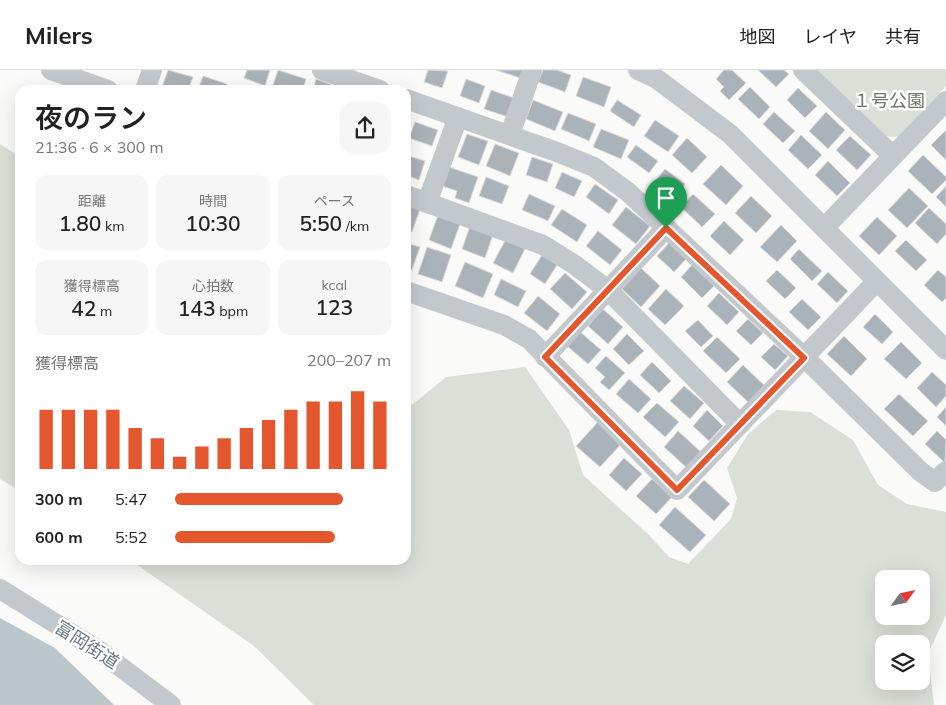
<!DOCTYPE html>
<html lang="ja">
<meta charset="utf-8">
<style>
:root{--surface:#fff;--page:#f6f6f6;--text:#222;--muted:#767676;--line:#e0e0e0;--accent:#e4572e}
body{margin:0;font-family:Mulish,"Noto Sans JP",sans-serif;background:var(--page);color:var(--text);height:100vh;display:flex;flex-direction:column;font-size:19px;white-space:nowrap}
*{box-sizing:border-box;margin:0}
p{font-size:16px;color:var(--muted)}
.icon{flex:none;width:28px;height:28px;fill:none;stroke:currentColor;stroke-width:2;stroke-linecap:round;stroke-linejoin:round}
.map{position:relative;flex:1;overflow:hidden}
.details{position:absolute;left:15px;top:15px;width:396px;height:480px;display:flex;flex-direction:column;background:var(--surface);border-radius:15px;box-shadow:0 5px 20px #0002}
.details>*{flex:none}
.needle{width:32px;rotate:57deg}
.tools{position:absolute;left:875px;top:500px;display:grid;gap:10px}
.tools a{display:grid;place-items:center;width:55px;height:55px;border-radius:10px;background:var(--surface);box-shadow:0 5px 20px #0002;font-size:25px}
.pin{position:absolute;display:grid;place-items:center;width:42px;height:42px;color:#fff;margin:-51px -21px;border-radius:50% 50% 50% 0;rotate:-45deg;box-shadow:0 0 5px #0007}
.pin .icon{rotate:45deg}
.round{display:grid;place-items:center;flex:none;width:52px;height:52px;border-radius:15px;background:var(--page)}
.summary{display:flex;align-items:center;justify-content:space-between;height:85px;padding:0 20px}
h1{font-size:28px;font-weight:600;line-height:38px}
.metrics{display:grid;grid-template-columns:repeat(3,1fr);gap:8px;height:85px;padding:5px 20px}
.metrics div{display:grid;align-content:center;border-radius:12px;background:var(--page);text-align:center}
.metrics b{font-size:21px;font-weight:600}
.metrics small{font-size:14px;font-weight:400}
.metrics p{font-size:14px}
.chart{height:140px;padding:10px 20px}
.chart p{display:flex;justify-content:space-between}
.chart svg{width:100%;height:90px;margin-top:5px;stroke:var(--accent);stroke-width:6}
ul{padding:0 20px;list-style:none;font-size:16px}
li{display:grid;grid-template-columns:80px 60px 1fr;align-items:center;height:38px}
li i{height:12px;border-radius:6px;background:var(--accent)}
header{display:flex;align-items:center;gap:30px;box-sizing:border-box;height:70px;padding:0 25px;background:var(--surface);border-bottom:1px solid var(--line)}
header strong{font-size:24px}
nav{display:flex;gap:28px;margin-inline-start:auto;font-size:18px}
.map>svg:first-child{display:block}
.green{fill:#dadfd7;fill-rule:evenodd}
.water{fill:#bbc7cb}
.building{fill:#aab3b9;stroke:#dcdcda}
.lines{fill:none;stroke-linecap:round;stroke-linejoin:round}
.minor{stroke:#c3c8cc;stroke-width:20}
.route-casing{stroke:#fff;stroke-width:10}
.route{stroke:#e4572e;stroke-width:6}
.labels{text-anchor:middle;stroke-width:5;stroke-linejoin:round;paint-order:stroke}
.park-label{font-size:18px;fill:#687a64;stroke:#fff}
.street-label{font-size:18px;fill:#657683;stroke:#fff}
</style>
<header>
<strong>Milers</strong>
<nav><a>地図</a><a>レイヤ</a><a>共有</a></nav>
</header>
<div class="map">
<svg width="946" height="635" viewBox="0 0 946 635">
<rect width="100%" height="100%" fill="#fafaf8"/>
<g class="green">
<path d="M811 0H946V16L898 67 880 66Z"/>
<path d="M0 74 20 87V421L0 409Z"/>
<path d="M525 297 569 360 583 405 649 465 669 487 688 494 731 449 737 428 727 398 748 364 776 340 810 342 853 370 878 415 907 434 946 442V545L928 584 934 635H314L254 576 130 490H406V340L446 307ZM884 509H921V546H884ZM884 574H921V611H884Z"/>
</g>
<path class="water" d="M0 548 55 578 114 635H0Z"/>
<g class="building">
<path d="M168 0 193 7 188 20H170L162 17Z"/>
<path d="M247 0H270L265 16 244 8Z"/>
<path d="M278 0 306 9 303 20H279L272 18Z"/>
<path d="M428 0 448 1 442 18 424 12Z"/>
<path d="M496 0H523L520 8Z"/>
<path d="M543 0H557L571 5 565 22 538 12Z"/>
<path d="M724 0H732L746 13 729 30 720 21 724 17 716 9Z"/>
<path d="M758 0H784L789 4 776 17Z"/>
<path d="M203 6 227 14 225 20H198Z"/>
<path d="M583 7 611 17 604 37 576 26Z"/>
<path d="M316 9 338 17 337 20H313Z"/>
<path d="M466 9 485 16 479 33 460 26Z"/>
<path d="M750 17 770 37 759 49 738 29Z"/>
<path d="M798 18 817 36 805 48 787 30Z"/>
<path d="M491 20 514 28 508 47 484 39Z"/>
<path d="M533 30 563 42 555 61 526 49Z"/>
<path d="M617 30 641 45 634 57 610 41Z"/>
<path d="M774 42 795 61 783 73 763 54Z"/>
<path d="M826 42 845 60 828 79 809 61Z"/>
<path d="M568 43 596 54 589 71 561 59Z"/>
<path d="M655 50 679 66 668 82 644 66Z"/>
<path d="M415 52 438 60 432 76 409 68Z"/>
<path d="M601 59 629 70 621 89 593 77Z"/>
<path d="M945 61 946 62V90L931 75Z"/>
<path d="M467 64 488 71 479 95 458 87Z"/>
<path d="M801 65 822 85 808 99 788 80Z"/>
<path d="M850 66 871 85 857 100 836 80Z"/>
<path d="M687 68 707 87 692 103 672 85Z"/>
<path d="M495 74 519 83 510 106 486 96Z"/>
<path d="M636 75 658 91 649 103 627 87Z"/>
<path d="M406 85 425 91 419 110 406 105Z"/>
<path d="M923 85 946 107V110L932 124 908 101Z"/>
<path d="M532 87 553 94 547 112 526 105Z"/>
<path d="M828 91 850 113 837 126 815 105Z"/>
<path d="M721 95 743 116 726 135 703 114Z"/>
<path d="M449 97 478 107 469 133 455 128 457 121 442 116Z"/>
<path d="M665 99 685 114 674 129 653 114Z"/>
<path d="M562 102 582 111 574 127 555 118Z"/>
<path d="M486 107 509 116 502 134 479 126Z"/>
<path d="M595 114 618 130 609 144 586 127Z"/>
<path d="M946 116V137L936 127Z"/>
<path d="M909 118 928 136 907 158 888 140Z"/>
<path d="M529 124 555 136 548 151 522 140Z"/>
<path d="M693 124 715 144 702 157 681 137Z"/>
<path d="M751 126 772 146 756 163 735 143Z"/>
<path d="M406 134 420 139 412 162 406 160Z"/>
<path d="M626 137 650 156 636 174 612 155Z"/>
<path d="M929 138 946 154V164L937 174 915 153Z"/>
<path d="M562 139 587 155 577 172 551 155Z"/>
<path d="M438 145 460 154 451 179 429 170Z"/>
<path d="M877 147 897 166 879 185 859 166Z"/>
<path d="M724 151 744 170 730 185 710 166Z"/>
<path d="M781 155 797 171 777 192 760 177Z"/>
<path d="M470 156 493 165 485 188 462 179Z"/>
<path d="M598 161 622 180 610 195 586 176Z"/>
<path d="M506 169 525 179 513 203 493 193Z"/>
<path d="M906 170 927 190 916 201 895 181Z"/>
<path d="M406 173 420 177 412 200 406 198Z"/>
<path d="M669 173 686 189 674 202 657 186Z"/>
<path d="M427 177 451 185 442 212 418 204Z"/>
<path d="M799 179 822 201 812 211 790 189Z"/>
<path d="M542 185 557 195 545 214 530 204Z"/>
<path d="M465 192 493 204 483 228 455 216Z"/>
<path d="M692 195 714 216 702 228 681 207Z"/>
<path d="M641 198 660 216 641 237 622 219Z"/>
<path d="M777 200 796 218 785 229 766 211Z"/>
<path d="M938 200 946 207V228L942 232 924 215Z"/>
<path d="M828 202 848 221 837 233 817 214Z"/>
<path d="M565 203 587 222 572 239 550 219Z"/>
<path d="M501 209 526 221 518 237 494 225Z"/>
<path d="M666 219 684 236 665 255 648 239Z"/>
<path d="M719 223 739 242 727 255 707 236Z"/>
<path d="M538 226 560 244 547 261 524 243Z"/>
<path d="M802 229 821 247 808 260 789 242Z"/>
<path d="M603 239 623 257 608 274 588 256Z"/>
<path d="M875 244 893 262 882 274 863 257Z"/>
<path d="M748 249 763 263 751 275 736 261Z"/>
<path d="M698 250 713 266 701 277 685 261Z"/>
<path d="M579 261 601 280 588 294 566 275Z"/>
<path d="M627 264 644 281 629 295 613 279Z"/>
<path d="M844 266 867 289 851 306 827 284Z"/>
<path d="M717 267 740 289 726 303 703 281Z"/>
<path d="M901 272 922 293 906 309 884 289Z"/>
<path d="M774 274 788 286 775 300 761 287Z"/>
<path d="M606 286 625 303 609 320 600 312 605 307 595 298Z"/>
<path d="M652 292 671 311 659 323 640 305Z"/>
<path d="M743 295 766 317 750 334 727 312Z"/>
<path d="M932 302 946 315V326L936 337 917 318Z"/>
<path d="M629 309 651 329 638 343 616 324Z"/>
<path d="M684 316 704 333 690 349 670 331Z"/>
<path d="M899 324 928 351 913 366 884 339Z"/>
<path d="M657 333 679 352 665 367 643 347Z"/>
<path d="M946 337V356L937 347Z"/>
<path d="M707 340 723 356 709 371 693 356Z"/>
<path d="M598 352 622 373 600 397 576 376Z"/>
<path d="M678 361 701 382 687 398 664 377Z"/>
<path d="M937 361 946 370 945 393 925 374Z"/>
<path d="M624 388 642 404 626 421 609 405Z"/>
<path d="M652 409 672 427 656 444 636 426Z"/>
<path d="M704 410 730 434 714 451 688 427Z"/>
<path d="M675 437 706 465 690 482 659 455Z"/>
</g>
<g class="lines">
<g class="minor">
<path d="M51 0 108 20"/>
<path d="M322 0 380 20"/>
<path d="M638 0 657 9 730 64 946 280"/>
<path d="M803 0 893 86"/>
<path d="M145 20 152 0"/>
<path d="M406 29 557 82 594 97 628 122 804 287 921 402 935 412 946 401"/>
<path d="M510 65 532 0"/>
<path d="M406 125 543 175 575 195 608 220 740 354"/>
<path d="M427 133 458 47"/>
<path d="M824 158 946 31"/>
<path d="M406 221 504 255 529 269 677 420 877 211"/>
<path d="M545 287 666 158"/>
<path d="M0 519 98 580 171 635"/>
</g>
</g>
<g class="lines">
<g class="route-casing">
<path id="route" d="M666 158 804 288 677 420 545 287Z"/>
</g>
<use href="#route" class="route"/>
</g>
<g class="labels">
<g class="park-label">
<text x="889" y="37">１号公園</text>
</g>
<g class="street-label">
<text transform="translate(87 575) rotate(33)" y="6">富岡街道</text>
</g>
</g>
</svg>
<div class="tools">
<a><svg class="needle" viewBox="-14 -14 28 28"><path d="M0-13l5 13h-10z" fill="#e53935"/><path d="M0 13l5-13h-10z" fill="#767676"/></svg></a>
<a><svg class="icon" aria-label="layers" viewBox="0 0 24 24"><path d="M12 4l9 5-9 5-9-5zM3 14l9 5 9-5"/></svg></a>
</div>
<div class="pin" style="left:666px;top:158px;background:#1e9e55"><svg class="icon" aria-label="arrive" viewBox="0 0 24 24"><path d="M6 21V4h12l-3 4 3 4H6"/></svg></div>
<section class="details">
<div class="summary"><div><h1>夜のラン</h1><p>21:36 · 6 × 300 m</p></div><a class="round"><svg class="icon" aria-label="share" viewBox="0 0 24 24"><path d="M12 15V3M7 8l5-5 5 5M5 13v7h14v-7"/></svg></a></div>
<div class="metrics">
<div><p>距離</p><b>1.80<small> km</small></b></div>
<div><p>時間</p><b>10:30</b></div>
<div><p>ペース</p><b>5:50<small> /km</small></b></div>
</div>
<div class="metrics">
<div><p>獲得標高</p><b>42<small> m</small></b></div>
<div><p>心拍数</p><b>143<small> bpm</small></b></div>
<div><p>kcal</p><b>123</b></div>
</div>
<div class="chart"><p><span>獲得標高</span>200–207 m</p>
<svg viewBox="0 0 160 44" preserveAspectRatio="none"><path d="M5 44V15M15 44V15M25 44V15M35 44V15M45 44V24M55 44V29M65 44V38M75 44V33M85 44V29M95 44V24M105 44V20M115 44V15M125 44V11M135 44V11M145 44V6M155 44V11"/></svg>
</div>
<ul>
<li><b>300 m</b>5:47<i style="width:78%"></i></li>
<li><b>600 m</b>5:52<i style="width:74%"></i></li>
</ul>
</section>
</div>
